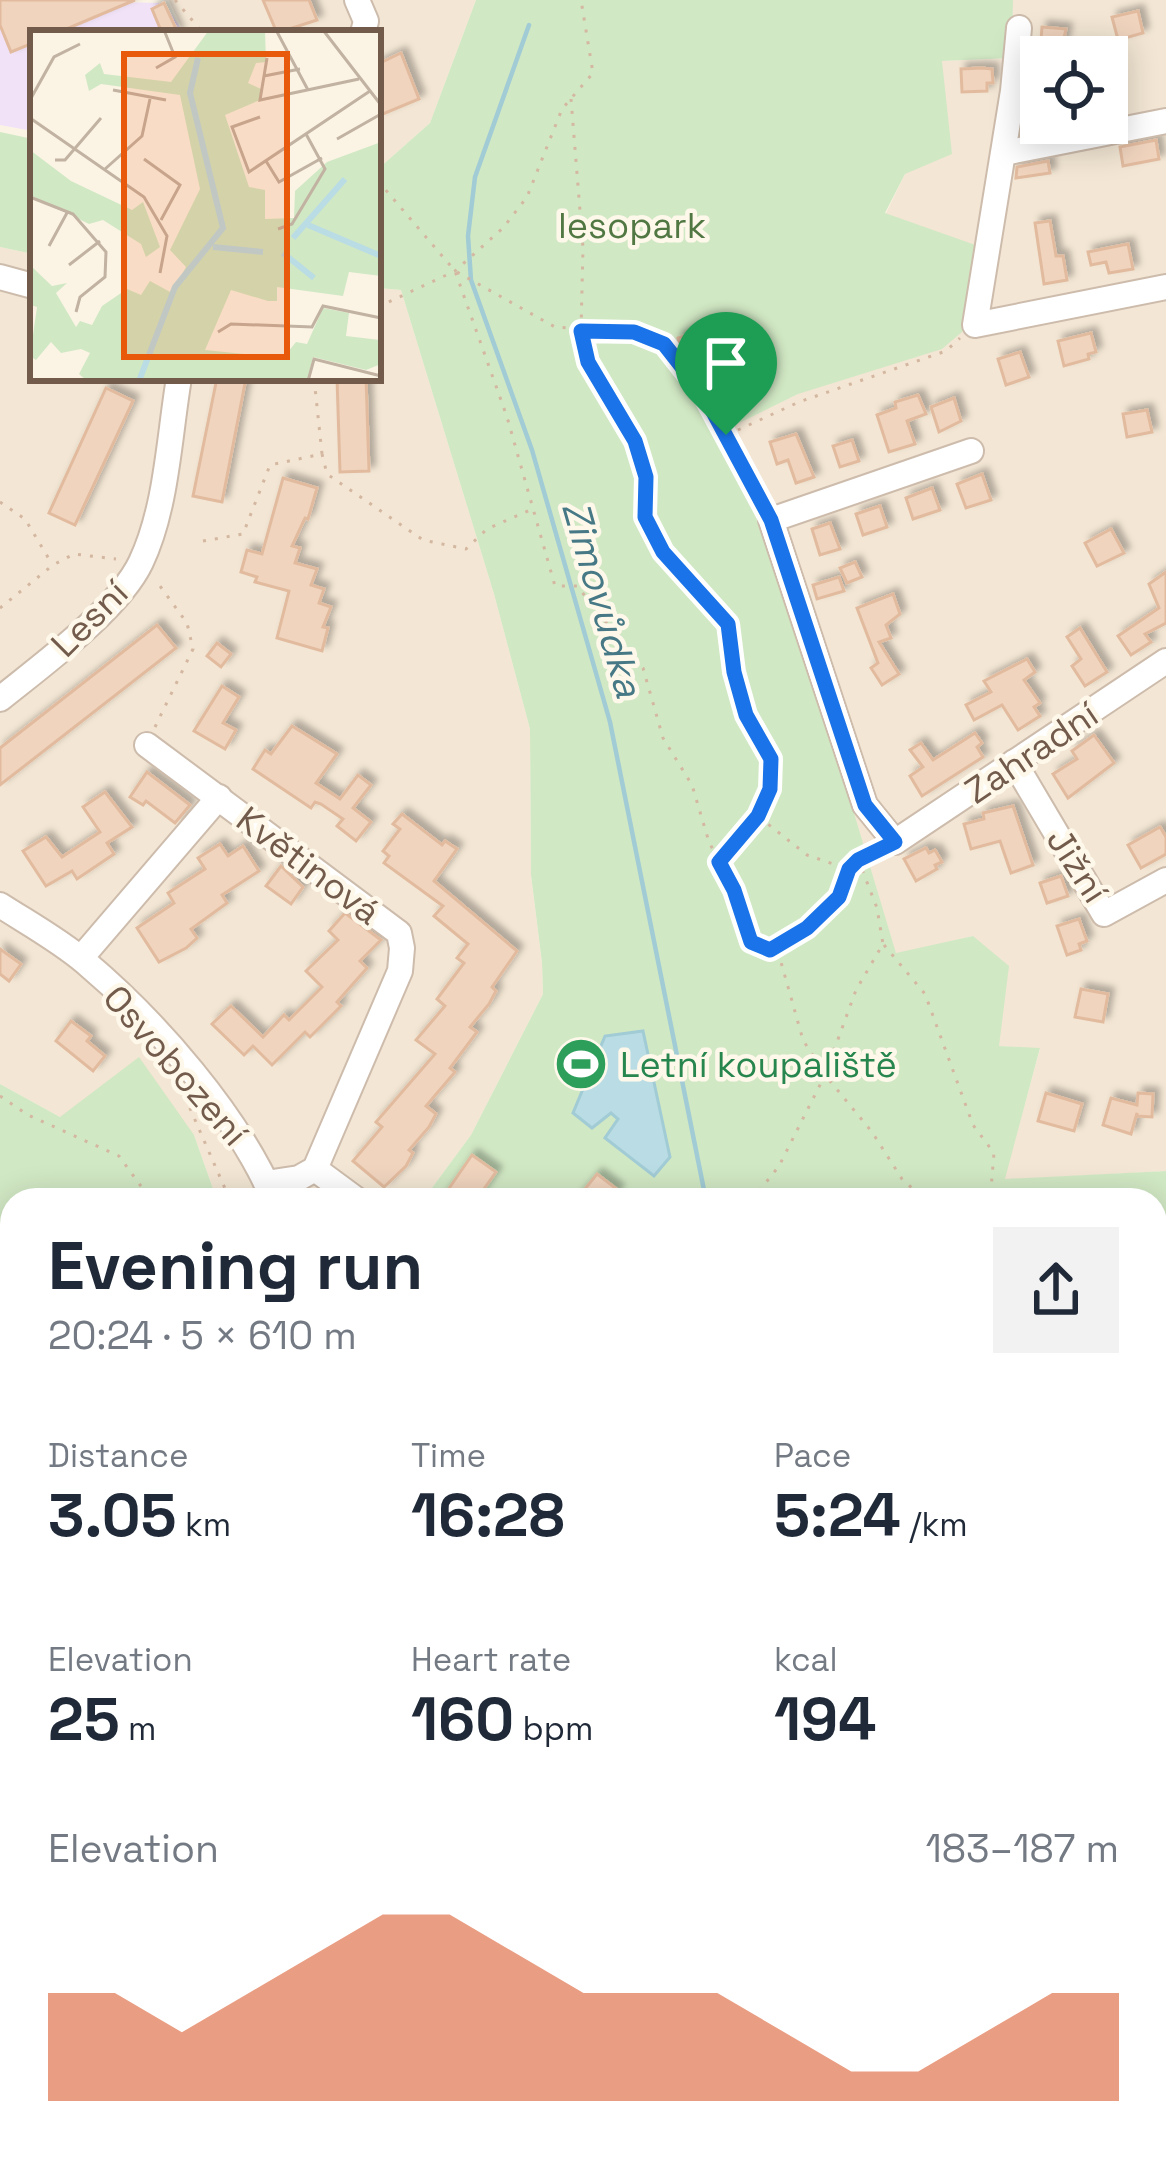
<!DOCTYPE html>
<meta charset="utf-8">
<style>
:root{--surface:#fff;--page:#f2f2f3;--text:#1f2937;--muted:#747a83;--accent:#e0754f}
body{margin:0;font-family:"Space Grotesk",sans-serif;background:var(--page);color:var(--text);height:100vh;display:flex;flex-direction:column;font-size:45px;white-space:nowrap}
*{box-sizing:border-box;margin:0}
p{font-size:39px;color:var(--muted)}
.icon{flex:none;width:66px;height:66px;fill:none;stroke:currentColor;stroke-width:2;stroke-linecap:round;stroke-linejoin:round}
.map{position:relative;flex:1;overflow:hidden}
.side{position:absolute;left:0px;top:1188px;width:1167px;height:975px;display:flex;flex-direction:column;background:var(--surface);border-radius:36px 36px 0 0;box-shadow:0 6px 30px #0003}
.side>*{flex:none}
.tools{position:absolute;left:1020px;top:36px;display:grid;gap:24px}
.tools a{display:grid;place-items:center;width:108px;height:108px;border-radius:0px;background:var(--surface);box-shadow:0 6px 30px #0003;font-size:60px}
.pin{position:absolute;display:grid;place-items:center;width:102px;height:102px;color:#fff;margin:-123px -51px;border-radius:50% 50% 50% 0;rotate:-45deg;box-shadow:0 0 12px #0007}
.pin .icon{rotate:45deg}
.round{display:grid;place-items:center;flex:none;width:126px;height:126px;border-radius:0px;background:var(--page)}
.head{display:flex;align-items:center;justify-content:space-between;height:204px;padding:0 48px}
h1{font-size:66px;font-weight:700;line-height:90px}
.figures{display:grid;grid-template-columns:repeat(3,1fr);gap:18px;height:204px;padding:12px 48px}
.figures div{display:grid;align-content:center}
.figures b{font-size:60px;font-weight:700}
.figures small{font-size:33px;font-weight:400}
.figures p{font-size:33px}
.chart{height:336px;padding:24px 48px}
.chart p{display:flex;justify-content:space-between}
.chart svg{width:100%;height:216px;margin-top:12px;fill:var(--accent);opacity:.7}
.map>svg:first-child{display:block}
.residential{fill:#f3e6d4;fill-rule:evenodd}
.education{fill:#f1e2f8}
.green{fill:#d1e8c4}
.water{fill:#badce4;stroke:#a1cbd5;stroke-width:3}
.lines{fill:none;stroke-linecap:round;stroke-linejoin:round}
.stream{stroke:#a1cbd5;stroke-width:4.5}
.building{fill:#f0d4be;stroke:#e2bb9f;stroke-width:3;filter:url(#shadow)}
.minor-casing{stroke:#cdbcac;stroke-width:28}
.path{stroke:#d4b7a1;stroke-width:3;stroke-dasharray:3 9;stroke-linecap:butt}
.minor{stroke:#fff;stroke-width:24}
.route-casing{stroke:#fff;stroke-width:24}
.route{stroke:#1a73e8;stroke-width:15}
.labels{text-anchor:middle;stroke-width:9;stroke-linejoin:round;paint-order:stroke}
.park-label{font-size:36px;fill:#517843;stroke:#fef8eb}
.street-label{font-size:36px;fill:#735b4b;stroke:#fef8eb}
.leisure-label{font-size:36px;fill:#27864d;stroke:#fef8eb;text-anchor:start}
.water-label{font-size:39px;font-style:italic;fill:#467985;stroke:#fef8eb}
.inset-river{fill:none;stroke:#badce4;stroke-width:6}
.inset-road{fill:none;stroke:#c1b2a2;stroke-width:3}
.view{fill:#e8590c;fill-opacity:0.15;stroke:#e8590c;stroke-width:6}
.inset-edge{fill:none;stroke:#735b4b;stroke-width:6}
</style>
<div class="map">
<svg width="1166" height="2161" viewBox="0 0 1166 2161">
<defs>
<filter id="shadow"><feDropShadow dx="5.5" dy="-5.5" stdDeviation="3" flood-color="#0004"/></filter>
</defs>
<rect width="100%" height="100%" fill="#fbf4e5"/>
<g class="residential">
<path d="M169 0H476L430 123 378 169V33H184Z"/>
<path d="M1013 0H1166V1171L1004 1180 1040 1049 999 1046 973 936 896 954 771 537 721 431 798 394 905 174 942 61 1011 58ZM1041 57H1107V123H1041Z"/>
<path d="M0 247 33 254V378H378V288L401 290 494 594 530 729 531 875 542 963 543 994 471 1135 423 1200H217L194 1135 60 1117 0 1084Z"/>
<path d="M0 1273 12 1281V1687L0 1696Z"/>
<path d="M1166 1973V2053H1155V2002Z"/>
</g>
<path class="education" d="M0 0 164 3 184 33H33V131L0 125Z"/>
<g class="green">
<path d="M476 0H1013L1012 58 942 61 952 154 905 174 885 213 981 247 969 326 942 349 798 394 721 432 771 536 896 953 973 936 1009 966 999 1046 1040 1048 1005 1179 1166 1171V1673L1155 1672V1200H423L471 1135 543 994 542 963 531 875 530 729 494 594 401 290 378 288V169L430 123Z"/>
<path d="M0 132 33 139V254L0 247Z"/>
<path d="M139 1057 194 1135 217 1200H12V1281L0 1273V1084L60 1117Z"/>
<path d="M12 1687V2151H775L895 2161H0V1696Z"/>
</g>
<g class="water">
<path d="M643 1031 670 1157 654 1176 605 1138 618 1119 611 1113 592 1128 573 1113 605 1036Z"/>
<path d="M1166 1301V1376L1155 1393V1306Z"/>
</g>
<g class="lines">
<g class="stream">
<path d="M529 25 475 177 468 236 471 280 532 450 610 722 706 1200"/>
<path d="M1155 1445 1166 1456"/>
<path d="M159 2161 163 2151"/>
</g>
</g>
<g class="building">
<path d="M0 0H135L57 33H33V43L11 52 0 25Z"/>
<path d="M263 0H309L317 20 277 33Z"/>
<path d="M164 3 178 33H162L152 9Z"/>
<path d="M1138 11 1143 33 1118 40 1112 17Z"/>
<path d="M1042 27 1066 29 1060 56 1040 54Z"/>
<path d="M401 53 419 99 378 116V64Z"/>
<path d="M982 68 992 69 993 83H987V91L962 92 961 69Z"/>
<path d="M1156 140 1159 159 1123 166 1120 147Z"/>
<path d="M1048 161 1050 173 1016 178 1017 167Z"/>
<path d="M1050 221 1056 256H1063L1067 280 1044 284 1035 223Z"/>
<path d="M1128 244 1133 269 1109 273 1106 262 1091 265 1088 252Z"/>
<path d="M706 329 712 351 684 359 678 338Z"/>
<path d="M1091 333 1096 352 1088 354 1089 359 1064 366 1058 341Z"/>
<path d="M1020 352 1029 377 1006 385 998 359Z"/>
<path d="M217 378H246L222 502 193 496Z"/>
<path d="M337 378H366L369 471 340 472Z"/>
<path d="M106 388 133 401 75 525 49 513Z"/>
<path d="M918 395 926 414 907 421 915 444 889 452 877 415 896 408 895 402Z"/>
<path d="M954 398 961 421 939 432 931 407Z"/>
<path d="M1147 410 1152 432 1127 437 1123 414Z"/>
<path d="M796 434 814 477 796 483 788 460 777 464 770 442Z"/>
<path d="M852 440 859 461 840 467 833 446Z"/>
<path d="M982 474 991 500 966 508 957 484Z"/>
<path d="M283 478 317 488 308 519 305 518 292 546 300 548 295 563 317 569 311 585 324 589 319 603 331 607 323 627 328 628 322 651 277 638 289 591 255 582 257 577 241 572 247 550 262 554Z"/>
<path d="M932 488 940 510 913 519 906 498Z"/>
<path d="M880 506 887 527 863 535 856 514Z"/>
<path d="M830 523 840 549 820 555 812 529Z"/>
<path d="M1111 529 1124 553 1097 566 1085 543Z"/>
<path d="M855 562 862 577 847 583 840 568Z"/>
<path d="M1166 572V623L1145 634 1151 642 1131 655 1118 636 1159 608 1149 584Z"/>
<path d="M839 577 844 591 817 599 813 585Z"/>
<path d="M893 594 900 614 886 625 891 638 879 642 899 674 882 685 871 668 878 663 857 608Z"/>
<path d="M157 625 176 648 0 785V748Z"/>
<path d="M1080 628 1107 672 1085 686 1072 666 1081 659 1067 637Z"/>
<path d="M217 643 231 654 221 667 207 656Z"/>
<path d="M1027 659 1035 672 1024 680 1040 703 1034 707 1040 716 1018 730 1002 705 974 720 966 705 991 692 984 681Z"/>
<path d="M222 686 239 697 223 723 236 730 225 749 194 731Z"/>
<path d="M292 726 337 754 316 783 340 799 358 775 371 785 353 808 371 822 356 841 337 826 343 819 321 804 315 802 311 808 253 769 265 750 271 754Z"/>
<path d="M975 733 982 743 977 747 983 757 922 796 910 776 923 767 910 750 921 743 933 760Z"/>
<path d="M1094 735 1114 763 1068 798 1053 774 1077 759 1072 751Z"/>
<path d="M147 772 190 805 175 823 146 801 143 805 130 797Z"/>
<path d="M105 792 132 827 107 843 114 854 77 879 72 871 46 886 23 851 46 837 62 857 100 832 83 807Z"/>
<path d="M1013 806 1033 865 1011 873 1000 841 971 849 964 824 984 819 983 813Z"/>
<path d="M402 814 442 845 445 841 457 849 434 881 517 951 492 987 496 991 489 1004 470 1027 477 1032 450 1068 455 1072 426 1106 436 1114 429 1127 409 1150 413 1153 406 1166 384 1187 353 1161 382 1127 376 1122 435 1054 416 1040 445 1006 437 999 464 963 457 958 468 944 434 916 443 906 384 863 389 856 383 851 400 829 393 824Z"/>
<path d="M1160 827 1166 837V854L1141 868 1128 845Z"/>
<path d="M220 844 228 856 243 846 259 871 222 895 227 903 191 929 197 938 186 948 159 962 137 928 174 903 168 893 205 869 198 858Z"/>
<path d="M926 848 929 853 935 850 942 862 935 865 937 869 916 881 904 859Z"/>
<path d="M281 866 303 887 291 904 266 886Z"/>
<path d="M1061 876 1068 896 1047 903 1040 883Z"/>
<path d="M345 913 381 940 360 961 367 968 337 1002 341 1006 310 1037 305 1032 272 1065 253 1046 244 1055 212 1024 231 1006 263 1037 284 1015 289 1020 322 987 306 971 338 940 329 931Z"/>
<path d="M1079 919 1087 941 1079 944 1081 950 1067 955 1057 926Z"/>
<path d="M0 949 21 964 9 981 0 974Z"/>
<path d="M1081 989 1108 994 1103 1022 1075 1017Z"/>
<path d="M71 1021 91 1036 87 1041 105 1056 93 1071 56 1041Z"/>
<path d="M1046 1093 1082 1104 1074 1131 1038 1121Z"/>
<path d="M1138 1093 1153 1094 1152 1117 1137 1116V1113L1131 1134 1103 1125 1111 1098 1137 1105Z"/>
<path d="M472 1155 496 1172 476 1200H441Z"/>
<path d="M597 1174 618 1190 611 1200H576Z"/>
</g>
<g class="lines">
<g class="minor-casing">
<g id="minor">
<path d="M357 0 366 21 363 33"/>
<path d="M1019 28 1013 91 975 325 1166 287"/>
<path d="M1004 153 1166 121"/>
<path d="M0 277 33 286"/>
<path d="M971 451 771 520 865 805 895 842 1166 661"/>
<path d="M0 699C41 666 119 609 141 562 167 507 169 437 179 378"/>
<path d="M147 745 399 933 402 948 400 971 315 1169 299 1178 266 1183"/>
<path d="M1014 762 1104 914 1166 880"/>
<path d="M0 905C28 923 59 940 85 962 156 1022 237 1114 274 1200"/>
<path d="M81 958 219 797"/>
<path d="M315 1169 357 1200"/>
<path d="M1155 1234 1166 1229"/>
<path d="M0 1585 12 1552"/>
<path d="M0 1634 12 1641"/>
<path d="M1155 1944 1166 1945"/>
</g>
</g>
<g class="path">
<path d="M175 0 203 33"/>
<path d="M571 99 583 248 581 331 588 361 635 441 646 477 645 517 663 552 729 624 734 672 746 715 771 759 770 789 758 816 721 861"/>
<path d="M378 181 455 271 507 417 555 586H577L643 668 663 738 692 785 709 842 734 890 751 942 779 955 803 1040 825 1075 779 1166 752 1200"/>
<path d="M457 272 555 327 634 332 664 344 704 395 762 502"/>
<path d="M378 307 455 271 503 228 527 197 562 109 593 73 581 0"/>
<path d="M727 435 799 402 946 351 960 338"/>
<path d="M322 454 327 474 423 540 466 549 487 529 530 510"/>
<path d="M0 502 25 519 52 564"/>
<path d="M203 541 243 534 270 465 322 454 314 378"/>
<path d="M0 608 53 565 74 554 116 559"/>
<path d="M155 727 193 649 187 623 157 582"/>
<path d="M759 817 807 855 848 869"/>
<path d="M858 859 877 908 883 944 856 990 825 1075 872 1132 902 1179 925 1200"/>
<path d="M884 945 925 994 973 1125 994 1153 991 1189 998 1200"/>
<path d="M771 949C794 936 826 920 840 896 854 873 845 866 874 852"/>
<path d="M0 1096 28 1115 119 1156 151 1200"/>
<path d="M185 1097 230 1200"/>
<path d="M1155 1495 1166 1498"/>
<path d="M0 1974 12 1954"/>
<path d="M698 2151 756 2161"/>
<path d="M173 2161 177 2151"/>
</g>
<use href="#minor" class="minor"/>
</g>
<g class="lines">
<g class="route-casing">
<path id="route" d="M581 331 634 332 664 344 704 395 771 520 865 805 895 842 858 860 849 869 839 897 807 928 770 950 751 942 734 890 719 862 758 816 770 789 771 759 746 715 734 672 728 624 663 552 645 517 646 477 635 441 588 362Z"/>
</g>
<use href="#route" class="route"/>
</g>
<defs>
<g id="stadium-disc" transform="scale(2.7)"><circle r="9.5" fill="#2e9e5b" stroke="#fef8eb"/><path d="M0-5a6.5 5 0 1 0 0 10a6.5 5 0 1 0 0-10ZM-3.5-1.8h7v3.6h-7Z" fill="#fff"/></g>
</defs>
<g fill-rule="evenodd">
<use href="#stadium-disc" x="581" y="1064"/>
</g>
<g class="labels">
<g class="park-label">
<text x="632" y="238">lesopark</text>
</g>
<g class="street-label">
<text transform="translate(89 618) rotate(-45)" y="13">Lesní</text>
<text transform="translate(1031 752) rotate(-34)" y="13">Zahradní</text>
<text transform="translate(309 865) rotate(37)" y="13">Květinová</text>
<text transform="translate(1078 865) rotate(57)" y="13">Jižní</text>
<text transform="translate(176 1065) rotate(49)" y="13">Osvobození</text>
</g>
<g class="leisure-label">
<text x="620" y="1077">Letní koupaliště</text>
</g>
<g class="water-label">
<text transform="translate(603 599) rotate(74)" y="14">Zimovůdka</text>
</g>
</g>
<g transform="translate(30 30)">
<rect width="351" height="351" fill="#fbf4e5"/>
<path d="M179 0H235L236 32 226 33 218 53 231 59 230 70 195 85 219 157 235 160V189L264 188 265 161 297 132 351 112V246L319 242 313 266 247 257V271H238L201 260 175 320 253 328 266 312 277 314 293 278 319 283 316 306 350 310 351 334 336 340 283 327 277 351H57L49 344 60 323 51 319 31 323 21 312 6 330 0 326 7 277 0 275V235L22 256 37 253 26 263 46 297 50 291 62 295 72 276 97 259 111 265 120 251 142 263 156 237 140 220 170 159 150 65 71 54 59 61 55 45 70 33 74 44 141 52ZM0 120 41 151 102 180 113 172 130 217 116 227 111 214 73 190 59 194 0 165Z" fill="#d1e8c4"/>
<path class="inset-river" d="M278 195 351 226M263 208 315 149M183 217 233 222M253 223 284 248M109 351 145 257 193 198 160 63 168 28"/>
<path class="inset-road" d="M246 0 278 60M293 0 351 75M237 28 230 70 329 49M126 38 145 27 134 0M234 46 270 39M83 60 136 70M0 70 24 27 50 14M230 87 202 97 219 142 340 61M0 88 114 167 137 206 130 243M307 109 351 84M114 129 150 155 131 190M25 130H35L71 88M236 131 249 152 292 128M75 139 112 106 120 69M0 167 43 184 76 222 75 247 50 267 46 282M248 199 262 194 295 139 276 104M19 216 38 181M39 235 70 211M188 302 201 294 282 297 293 276 351 288M278 351 284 329 351 346"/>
<path class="view" d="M94 24H257V327H94Z"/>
<rect width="351" height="351" class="inset-edge"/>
</g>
</svg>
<div class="tools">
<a><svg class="icon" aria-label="locate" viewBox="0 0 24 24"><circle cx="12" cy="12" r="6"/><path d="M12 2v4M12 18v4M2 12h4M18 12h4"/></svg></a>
</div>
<div class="pin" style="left:726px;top:435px;background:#1e9e55"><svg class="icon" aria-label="arrive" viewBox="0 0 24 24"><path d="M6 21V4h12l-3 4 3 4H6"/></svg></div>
<section class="side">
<div class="head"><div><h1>Evening run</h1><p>20:24 · 5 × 610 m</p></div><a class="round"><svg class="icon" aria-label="share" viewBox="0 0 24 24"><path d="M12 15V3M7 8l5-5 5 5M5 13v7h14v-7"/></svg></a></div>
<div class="figures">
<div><p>Distance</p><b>3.05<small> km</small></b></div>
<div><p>Time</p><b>16:28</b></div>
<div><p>Pace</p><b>5:24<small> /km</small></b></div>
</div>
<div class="figures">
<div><p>Elevation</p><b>25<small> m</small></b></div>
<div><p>Heart rate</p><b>160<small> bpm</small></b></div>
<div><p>kcal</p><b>194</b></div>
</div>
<div class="chart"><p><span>Elevation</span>183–187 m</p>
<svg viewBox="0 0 160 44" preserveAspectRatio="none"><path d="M0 44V22L10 22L20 30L30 22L40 14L50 6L60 6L70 14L80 22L90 22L100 22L110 30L120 38L130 38L140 30L150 22L160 22V44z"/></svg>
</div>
</section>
</div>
